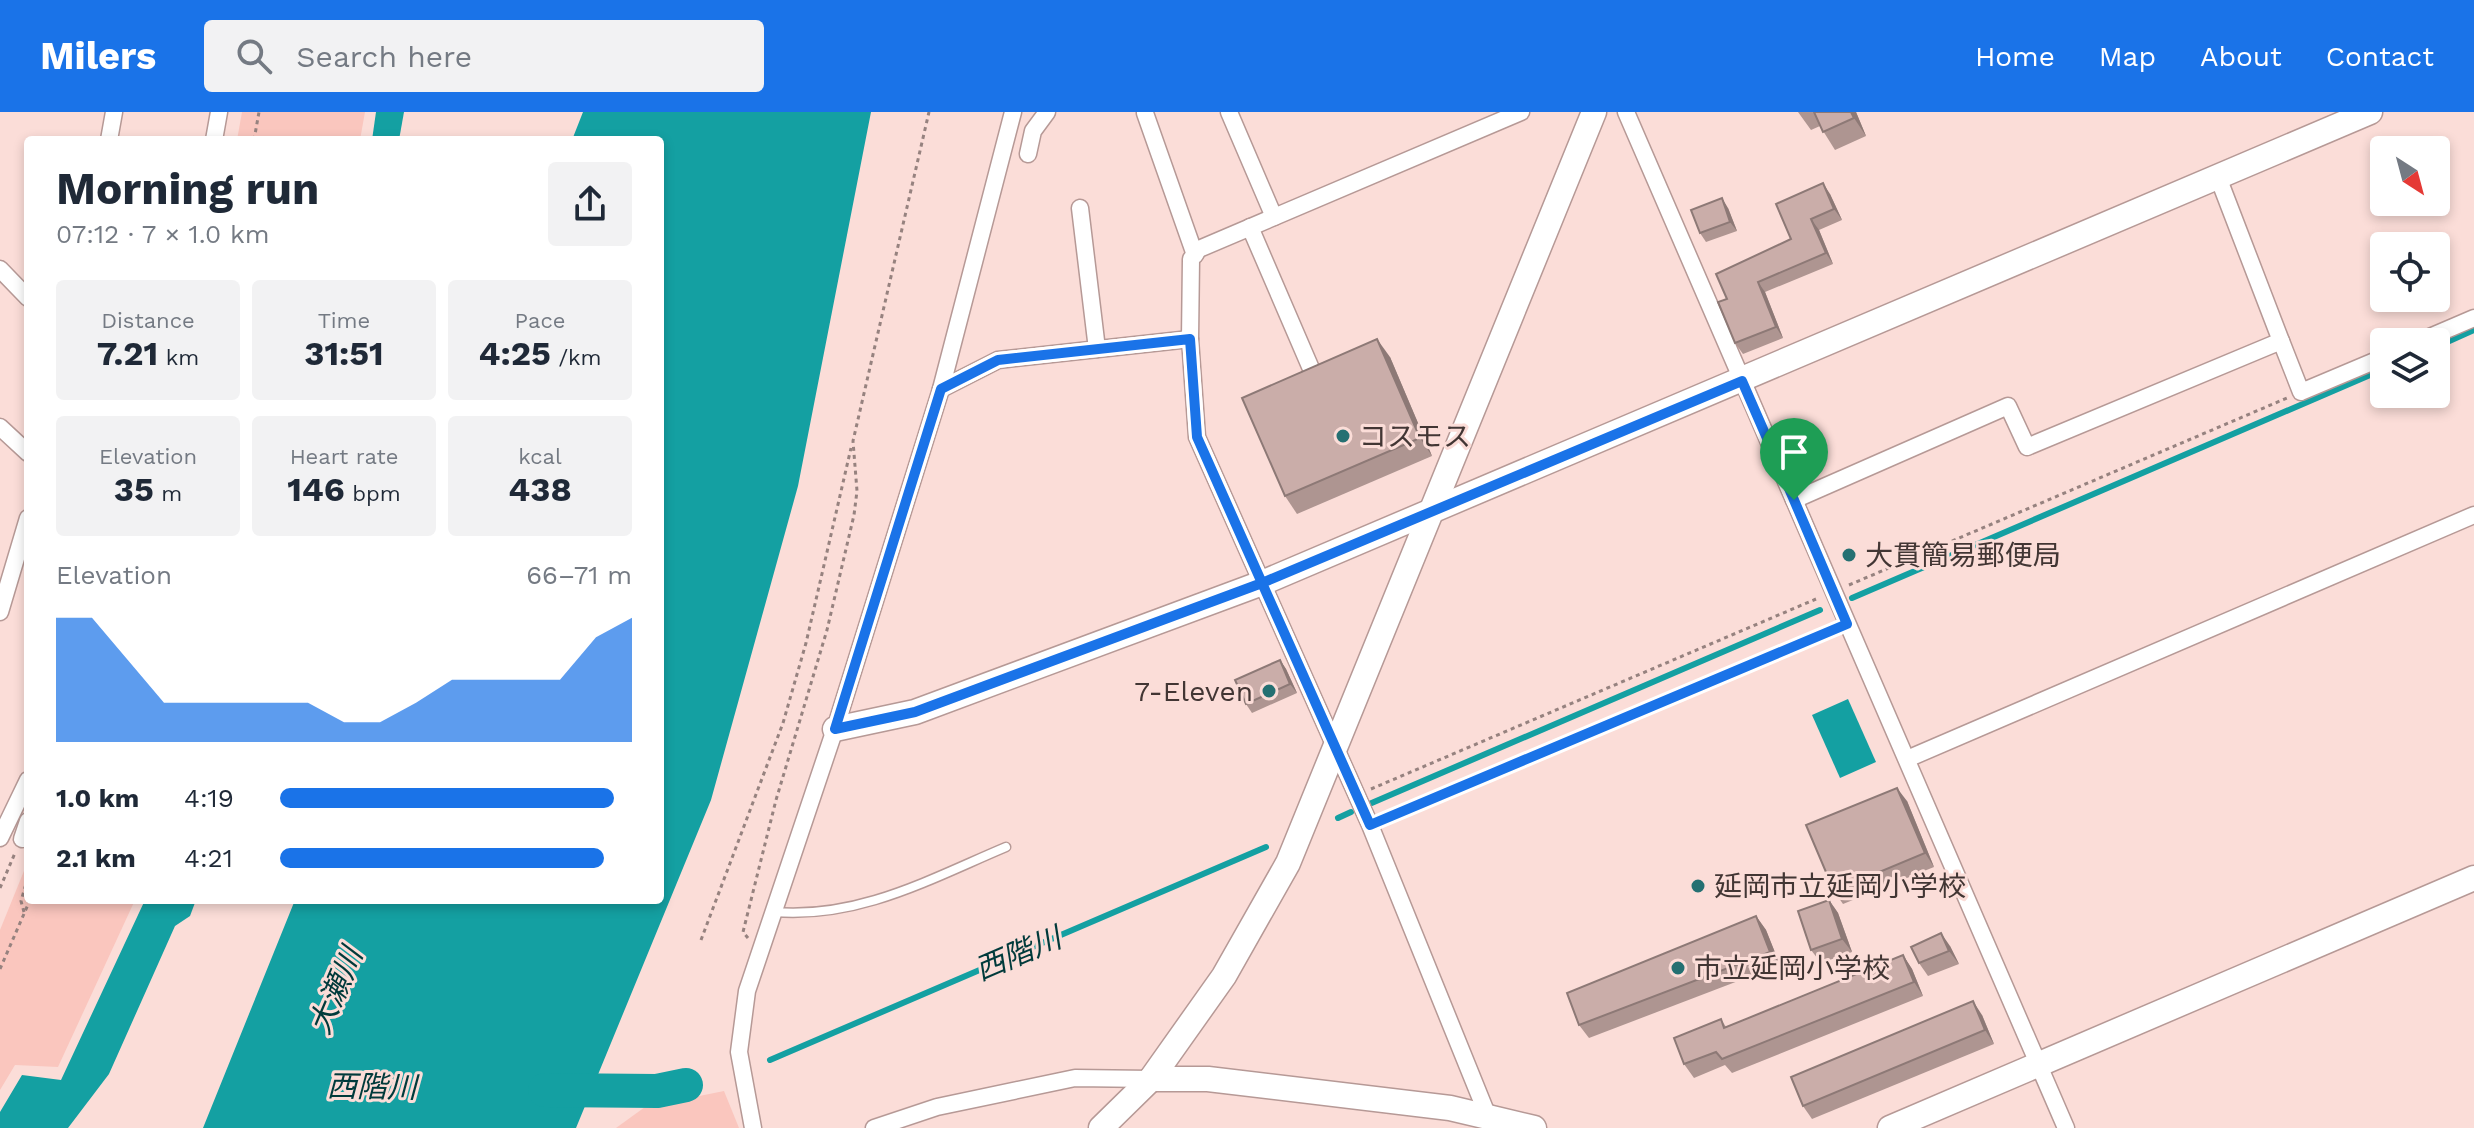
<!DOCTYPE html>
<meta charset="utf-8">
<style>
:root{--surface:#fff;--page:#f2f2f3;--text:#1f2937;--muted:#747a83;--accent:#1a73e8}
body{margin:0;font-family:"Work Sans","Noto Sans JP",sans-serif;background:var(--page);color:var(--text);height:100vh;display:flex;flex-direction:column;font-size:30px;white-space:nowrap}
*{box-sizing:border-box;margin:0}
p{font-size:26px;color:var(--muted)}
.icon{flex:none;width:44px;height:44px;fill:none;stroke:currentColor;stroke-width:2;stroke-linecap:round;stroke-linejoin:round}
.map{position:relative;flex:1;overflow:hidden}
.sheet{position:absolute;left:24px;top:24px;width:640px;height:768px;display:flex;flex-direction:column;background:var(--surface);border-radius:8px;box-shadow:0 4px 12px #0003}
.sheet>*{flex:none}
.needle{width:52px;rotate:144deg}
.fabs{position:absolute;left:2370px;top:24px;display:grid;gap:16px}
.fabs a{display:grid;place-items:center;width:80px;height:80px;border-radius:8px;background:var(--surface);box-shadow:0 4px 12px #0003;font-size:40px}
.pin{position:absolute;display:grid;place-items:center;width:68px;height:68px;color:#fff;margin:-82px -34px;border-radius:50% 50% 50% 0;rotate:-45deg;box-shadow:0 0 8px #0007}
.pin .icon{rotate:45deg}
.round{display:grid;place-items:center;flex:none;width:84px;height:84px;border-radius:8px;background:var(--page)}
.overview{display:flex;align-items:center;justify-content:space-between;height:136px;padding:0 32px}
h1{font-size:44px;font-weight:700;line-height:60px}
.metrics{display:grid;grid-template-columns:repeat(3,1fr);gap:12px;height:136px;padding:8px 32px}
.metrics div{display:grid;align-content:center;border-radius:8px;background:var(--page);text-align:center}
.metrics b{font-size:34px;font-weight:700}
.metrics small{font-size:22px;font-weight:400}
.metrics p{font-size:22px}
.chart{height:224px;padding:16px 32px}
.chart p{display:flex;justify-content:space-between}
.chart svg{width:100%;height:144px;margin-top:8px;fill:var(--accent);opacity:.7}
ul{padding:0 32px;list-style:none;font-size:26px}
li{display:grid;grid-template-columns:128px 96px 1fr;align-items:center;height:60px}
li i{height:20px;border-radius:10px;background:var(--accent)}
header{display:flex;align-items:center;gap:48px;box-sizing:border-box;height:112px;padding:0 40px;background:var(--accent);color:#fff}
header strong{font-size:38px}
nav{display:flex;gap:44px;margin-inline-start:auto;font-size:28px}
.search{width:560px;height:72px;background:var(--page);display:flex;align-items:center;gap:20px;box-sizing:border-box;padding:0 28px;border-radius:8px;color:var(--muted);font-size:30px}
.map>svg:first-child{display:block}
.green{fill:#fac6be}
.water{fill:#14a0a2}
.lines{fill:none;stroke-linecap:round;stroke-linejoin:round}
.stream{stroke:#14a0a2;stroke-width:6}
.river{stroke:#14a0a2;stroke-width:34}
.lane-casing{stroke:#b69996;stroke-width:11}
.street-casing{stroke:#b69996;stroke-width:19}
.secondary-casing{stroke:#b69996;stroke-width:27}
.path{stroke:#96827f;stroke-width:3;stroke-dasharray:4 4;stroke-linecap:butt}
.lane{stroke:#fff;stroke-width:8}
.street{stroke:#fff;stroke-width:16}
.secondary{stroke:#fff;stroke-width:24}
.wall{fill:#ae9591}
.shaded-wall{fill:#8d7976}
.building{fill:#caada9;stroke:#8d7976;stroke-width:2}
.route-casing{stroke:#fff;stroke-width:16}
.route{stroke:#1a73e8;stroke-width:10}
.poi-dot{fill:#257072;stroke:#fbddd8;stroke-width:3}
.labels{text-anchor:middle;stroke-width:6;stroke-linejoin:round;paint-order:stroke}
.poi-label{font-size:28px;fill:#423634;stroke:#fbddd8;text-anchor:start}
.water-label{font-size:30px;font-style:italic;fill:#003a3b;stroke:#fbddd8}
</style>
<header>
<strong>Milers</strong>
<div class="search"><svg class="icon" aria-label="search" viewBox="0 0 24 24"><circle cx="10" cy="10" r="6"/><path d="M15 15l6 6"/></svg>Search here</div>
<nav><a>Home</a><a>Map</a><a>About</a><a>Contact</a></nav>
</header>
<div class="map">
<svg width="2474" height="1016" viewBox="0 0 2474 1016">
<rect width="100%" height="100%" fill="#fbddd8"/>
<g class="green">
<path d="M242 0H365L360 28H237Z"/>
<path d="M28 749V788H135L58 955 15 953 0 978V818Z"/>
<path d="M724 979 739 1016H616L645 995Z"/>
</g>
<g class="water">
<path d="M376 0H404L399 28H372Z"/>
<path d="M583 0H871L798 374 711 688 576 1016H203L295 788H660V28H572Z"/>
<path d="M1848 587 1876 650 1840 666 1812 603Z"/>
<path d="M145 788H196L190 804 175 814 109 962 68 1016H0V1000L22 963 61 968Z"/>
</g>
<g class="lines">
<g class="stream">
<path d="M2436 235 2474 218"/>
<path d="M1852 486 2384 257"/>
<path d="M1367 693 1820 498"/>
<path d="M1338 706 1351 700"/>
<path d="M770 948 1266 735"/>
</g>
<path class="river" d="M545 978 657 979 686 973"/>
<g class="lane-casing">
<path id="lane" d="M774 800C859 807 930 767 1006 735"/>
</g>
<g class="street-casing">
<g id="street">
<path d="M1229 0 1274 105"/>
<path d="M1626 0 2066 1016"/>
<path d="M1145 1 1195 143"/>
<path d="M109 28 114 0"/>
<path d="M214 28 219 0"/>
<path d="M1028 42 1033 19 1047 0"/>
<path d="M2218 65 2281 229"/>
<path d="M1080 96 1097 237"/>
<path d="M1250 115 1312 259"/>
<path d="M0 157 28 186"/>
<path d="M2418 230 2474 206"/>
<path d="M941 277 998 248 1190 227"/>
<path d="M0 315 28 341"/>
<path d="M1794 388 2008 294 2027 335 2281 229 2301 280 2384 245"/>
<path d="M0 500 28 406"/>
<path d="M1907 647 2474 403"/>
<path d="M0 726 28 668"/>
<path d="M22 727 28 709"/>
<path d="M1487 1002 1370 713 1197 325 1190 227 1191 147 1199 137 1521 0"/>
<path d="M753 1016 739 940 747 879 835 617 941 277 1013 0"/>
<path d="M874 1016 937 995 1075 966 1151 967"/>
</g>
</g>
<g class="secondary-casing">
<g id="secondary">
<path d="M835 617 915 600 1262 471 2370 0"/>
<path d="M1151 967H1208L1450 996 1534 1016"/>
<path d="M1101 1016 1151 967 1224 864 1288 751 1594 0"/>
<path d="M1890 1016 2474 766"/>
</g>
</g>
<g class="path">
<path d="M254 28 259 0"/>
<path d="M1849 473 2287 286"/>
<path d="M1371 677 1816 487"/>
<path d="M1386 706 1832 518"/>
<path d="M0 776 15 741"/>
<path d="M24 800 21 789 28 765"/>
<path d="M748 826 743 820 776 688 827 518 854 403 857 379 853 329 929 0"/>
<path d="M701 828 783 611 806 531 851 336"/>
<path d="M0 857 30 788"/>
</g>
<use href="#lane" class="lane"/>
<use href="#street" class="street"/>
<use href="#secondary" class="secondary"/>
</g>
<g class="wall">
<path d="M1798 0H1856L1866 24 1835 38 1820 14 1811 18Z"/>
<path d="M1830 82 1842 108 1819 118 1833 152 1765 180 1783 226 1743 242 1735 231 1727 187 1791 127Z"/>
<path d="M1728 96 1737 119 1706 130 1700 121Z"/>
<path d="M1390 245 1432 344 1297 402 1285 384Z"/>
<path d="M1280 548 1286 557 1297 581 1252 601 1246 592Z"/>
<path d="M1907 689 1934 755 1843 792 1834 779Z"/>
<path d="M1829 788 1838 801 1852 840 1821 851 1811 838Z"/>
<path d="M1756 804 1766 818 1780 853 1589 926 1579 913Z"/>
<path d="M1950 834 1959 852 1928 864 1919 851Z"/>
<path d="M1903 843 1912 857 1923 884 1732 961 1725 953 1694 966 1684 952 1721 907 1726 915Z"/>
<path d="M1982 903 1994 932 1812 1007 1803 994Z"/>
</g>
<g class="shaded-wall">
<path d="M1851 0H1856L1866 24 1854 6Z"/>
<path d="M1823 71 1830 82 1842 108 1834 97Z"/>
<path d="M1722 86 1728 96 1737 119 1730 110Z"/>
<path d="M1811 107 1819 118 1833 152 1826 141Z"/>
<path d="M1758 170 1765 180 1783 226 1776 215Z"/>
<path d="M1377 227 1390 245 1432 344 1420 326Z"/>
<path d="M1280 548 1286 557 1297 581 1290 572Z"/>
<path d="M1897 676 1907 689 1934 755 1925 741Z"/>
<path d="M1829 788 1838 801 1852 840 1842 827Z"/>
<path d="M1756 804 1766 818 1780 853 1770 840Z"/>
<path d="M1941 821 1950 834 1959 852 1949 839Z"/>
<path d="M1903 843 1912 857 1923 884 1914 870Z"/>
<path d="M1973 889 1982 903 1994 932 1985 918Z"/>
</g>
<g class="building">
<path d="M1814 0H1851L1854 6 1823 20Z"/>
<path d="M1823 71 1834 97 1811 107 1826 141 1758 170 1776 215 1735 231 1718 190 1727 187 1716 162 1791 127 1776 92Z"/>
<path d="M1722 86 1730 110 1700 121 1691 98Z"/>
<path d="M1377 227 1420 326 1285 384 1242 286Z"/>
<path d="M1280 548 1290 572 1246 592 1235 568Z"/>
<path d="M1897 676 1925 741 1834 779 1806 713Z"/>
<path d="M1829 788 1842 827 1811 838 1798 799Z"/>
<path d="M1756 804 1770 840 1579 913 1567 881Z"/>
<path d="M1941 821 1949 839 1919 851 1911 835Z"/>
<path d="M1903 843 1914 870 1722 947 1716 940 1684 952 1674 926 1721 907 1724 916Z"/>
<path d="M1973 889 1985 918 1803 994 1791 965Z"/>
</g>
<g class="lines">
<g class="route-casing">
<path id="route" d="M1794 388 1742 269 1262 471 1197 325 1190 227 998 248 941 277 835 617 915 600 1262 471 1370 713 1847 512 1794 388"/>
</g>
<use href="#route" class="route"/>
</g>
<g class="poi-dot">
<circle cx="1343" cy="324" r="8"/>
<circle cx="1849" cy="443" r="8"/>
<circle cx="1269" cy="579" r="8"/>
<circle cx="1698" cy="774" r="8"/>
<circle cx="1678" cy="856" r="8"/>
</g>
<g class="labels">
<g class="poi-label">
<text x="1359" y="334">コスモス</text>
<text x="1865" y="453">大貫簡易郵便局</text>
<text x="1253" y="589" text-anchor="end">7-Eleven</text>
<text x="1714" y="784">延岡市立延岡小学校</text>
<text x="1694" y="866">市立延岡小学校</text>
</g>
<g class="water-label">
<text transform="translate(1018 842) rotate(-23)" y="10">西階川</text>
<text transform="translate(336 879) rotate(-67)" y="10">大瀬川</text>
<text transform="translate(372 975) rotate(1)" y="10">西階川</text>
</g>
</g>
</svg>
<div class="fabs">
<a><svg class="needle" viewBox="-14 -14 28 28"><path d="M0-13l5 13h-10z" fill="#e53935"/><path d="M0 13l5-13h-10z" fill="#747a83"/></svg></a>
<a><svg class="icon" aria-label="locate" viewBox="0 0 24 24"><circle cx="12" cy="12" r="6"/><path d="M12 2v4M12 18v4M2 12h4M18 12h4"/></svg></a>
<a><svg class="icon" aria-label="layers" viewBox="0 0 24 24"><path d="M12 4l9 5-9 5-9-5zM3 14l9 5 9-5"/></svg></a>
</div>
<div class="pin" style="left:1794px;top:388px;background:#1e9e55"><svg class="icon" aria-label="arrive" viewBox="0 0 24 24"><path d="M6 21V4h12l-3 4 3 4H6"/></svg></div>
<section class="sheet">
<div class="overview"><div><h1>Morning run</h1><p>07:12 · 7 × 1.0 km</p></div><a class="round"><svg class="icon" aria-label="share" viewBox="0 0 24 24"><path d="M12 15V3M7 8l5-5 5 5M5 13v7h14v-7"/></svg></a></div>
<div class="metrics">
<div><p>Distance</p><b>7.21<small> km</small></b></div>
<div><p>Time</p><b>31:51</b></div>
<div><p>Pace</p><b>4:25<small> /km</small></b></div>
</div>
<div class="metrics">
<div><p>Elevation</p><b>35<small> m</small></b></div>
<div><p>Heart rate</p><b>146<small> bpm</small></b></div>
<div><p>kcal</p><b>438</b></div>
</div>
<div class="chart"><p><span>Elevation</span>66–71 m</p>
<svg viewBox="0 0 160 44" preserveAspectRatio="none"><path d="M0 44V6L10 6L20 19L30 32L40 32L50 32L60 32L70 32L80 38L90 38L100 32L110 25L120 25L130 25L140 25L150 12L160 6V44z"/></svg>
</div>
<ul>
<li><b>1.0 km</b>4:19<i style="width:95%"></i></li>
<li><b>2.1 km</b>4:21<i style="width:92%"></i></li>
</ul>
</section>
</div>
